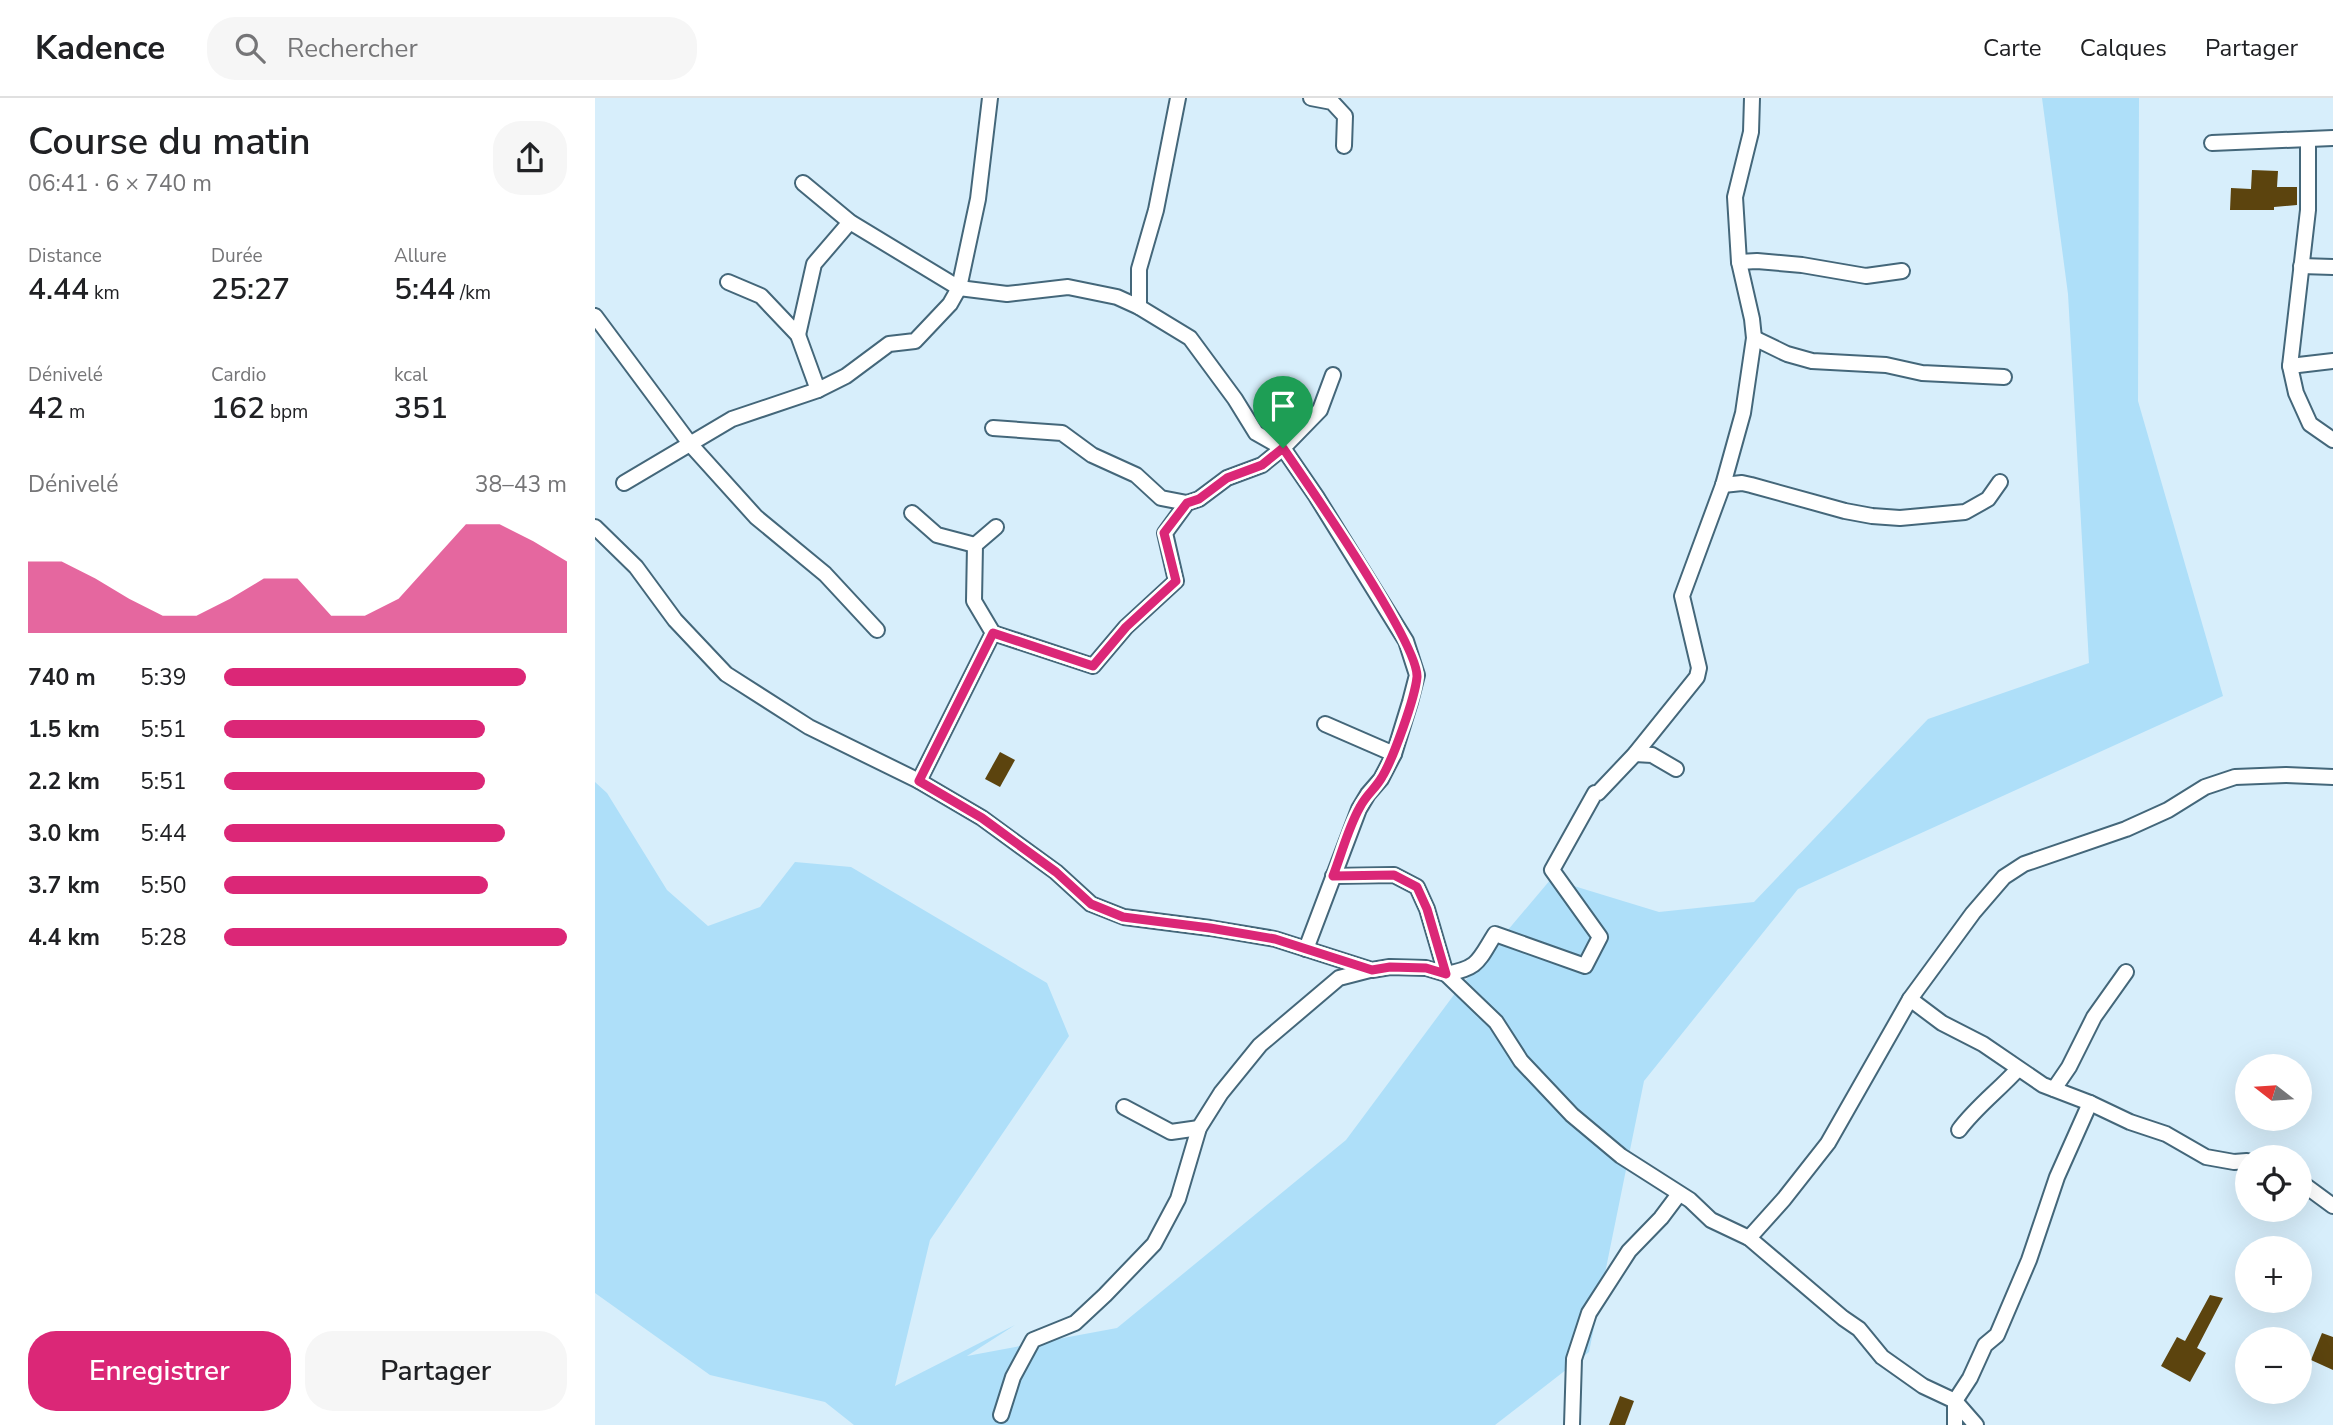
<!DOCTYPE html>
<html lang="fr">
<meta charset="utf-8">
<style>
:root{--surface:#fff;--page:#f6f6f6;--text:#202124;--muted:#757577;--line:#e0e0e0;--accent:#db2777}
body{margin:0;font-family:"Nunito Sans",sans-serif;background:var(--page);color:var(--text);height:100vh;display:flex;flex-direction:column;font-size:26px;white-space:nowrap}
*{box-sizing:border-box;margin:0}
p{font-size:23px;color:var(--muted)}
.icon{flex:none;width:38px;height:38px;fill:none;stroke:currentColor;stroke-width:2;stroke-linecap:round;stroke-linejoin:round}
.map{position:relative;flex:1;overflow:hidden}
.panel{display:flex;flex-direction:column;background:var(--surface);width:595px}
.panel>*{flex:none}
.needle{width:46px;rotate:287deg}
.fabs{position:absolute;left:1640px;top:956px;display:grid;gap:14px}
.fabs a{display:grid;place-items:center;width:77px;height:77px;border-radius:50%;background:var(--surface);box-shadow:0 7px 28px #0002;font-size:35px}
.pin{position:absolute;display:grid;place-items:center;width:60px;height:60px;color:#fff;margin:-72px -30px;border-radius:50% 50% 50% 0;rotate:-45deg;box-shadow:0 0 7px #0007}
.pin .icon{rotate:45deg}
.round{display:grid;place-items:center;flex:none;width:74px;height:74px;border-radius:28px;background:var(--page)}
.summary{display:flex;align-items:center;justify-content:space-between;height:119px;padding:0 28px}
h1{font-size:38px;font-weight:600;line-height:52px}
.metrics{display:grid;grid-template-columns:repeat(3,1fr);gap:10px;height:119px;padding:7px 28px}
.metrics div{display:grid;align-content:center}
.metrics b{font-size:30px;font-weight:600}
.metrics small{font-size:19px;font-weight:400}
.metrics p{font-size:19px}
.chart{height:196px;padding:14px 28px}
.chart p{display:flex;justify-content:space-between}
.chart svg{width:100%;height:126px;margin-top:7px;fill:var(--accent);opacity:.7}
.cta{display:flex;gap:14px;margin-top:auto;padding:14px 28px}
.cta a{flex:1;height:80px;border-radius:28px;background:var(--accent);color:#fff;font-size:28px;font-weight:600;line-height:80px;text-align:center}
.cta a+a{background:var(--page);color:var(--text)}
ul{padding:0 28px;list-style:none;font-size:23px}
li{display:grid;grid-template-columns:112px 84px 1fr;align-items:center;height:52px}
li i{height:18px;border-radius:9px;background:var(--accent)}
header{display:flex;align-items:center;gap:42px;box-sizing:border-box;height:98px;padding:0 35px;background:var(--surface);border-bottom:2px solid var(--line)}
header strong{font-size:33px}
nav{display:flex;gap:38px;margin-inline-start:auto;font-size:24px}
.search{width:490px;height:63px;background:var(--page);display:flex;align-items:center;gap:18px;box-sizing:border-box;padding:0 24px;border-radius:28px;color:var(--muted);font-size:26px}
main{display:flex;flex:1;min-height:0}
.map>svg:first-child{display:block}
.green{fill:#aedff9}
.building{fill:#5c440e}
.lines{fill:none;stroke-linecap:round;stroke-linejoin:round}
.minor-casing{stroke:#44677a;stroke-width:18}
.minor{stroke:#fff;stroke-width:14}
.route-casing{stroke:#fff;stroke-width:14}
.route{stroke:#db2777;stroke-width:9}
</style>
<header>
<strong>Kadence</strong>
<div class="search"><svg class="icon" aria-label="search" viewBox="0 0 24 24"><circle cx="10" cy="10" r="6"/><path d="M15 15l6 6"/></svg>Rechercher</div>
<nav><a>Carte</a><a>Calques</a><a>Partager</a></nav>
</header>
<main>
<section class="panel">
<div class="summary"><div><h1>Course du matin</h1><p>06:41 · 6 × 740 m</p></div><a class="round"><svg class="icon" aria-label="share" viewBox="0 0 24 24"><path d="M12 15V3M7 8l5-5 5 5M5 13v7h14v-7"/></svg></a></div>
<div class="metrics">
<div><p>Distance</p><b>4.44<small> km</small></b></div>
<div><p>Durée</p><b>25:27</b></div>
<div><p>Allure</p><b>5:44<small> /km</small></b></div>
</div>
<div class="metrics">
<div><p>Dénivelé</p><b>42<small> m</small></b></div>
<div><p>Cardio</p><b>162<small> bpm</small></b></div>
<div><p>kcal</p><b>351</b></div>
</div>
<div class="chart"><p><span>Dénivelé</span>38–43 m</p>
<svg viewBox="0 0 160 44" preserveAspectRatio="none"><path d="M0 44V19L10 19L20 25L30 32L40 38L50 38L60 32L70 25L80 25L90 38L100 38L110 32L120 19L130 6L140 6L150 12L160 19V44z"/></svg>
</div>
<ul>
<li><b>740 m</b>5:39<i style="width:88%"></i></li>
<li><b>1.5 km</b>5:51<i style="width:76%"></i></li>
<li><b>2.2 km</b>5:51<i style="width:76%"></i></li>
<li><b>3.0 km</b>5:44<i style="width:82%"></i></li>
<li><b>3.7 km</b>5:50<i style="width:77%"></i></li>
<li><b>4.4 km</b>5:28<i style="width:100%"></i></li>
</ul>
<div class="cta"><a>Enregistrer</a><a>Partager</a></div>
</section>
<div class="map">
<svg width="1738" height="1327" viewBox="0 0 1738 1327">
<rect width="100%" height="100%" fill="#d7eefb"/>
<path class="green" d="M1447 0H1544L1543 303 1628 598 1203 791 1049 983 994 1254 900 1327H259L230 1304 115 1277 0 1195V684L12 695 72 792 113 828 165 809 200 764 256 769 452 885 474 938 335 1142 300 1288 420 1227 372 1258 522 1230 751 1042 864 890 956 781 1064 814 1159 804 1333 621 1494 565 1473 196Z"/>
<g class="building">
<path d="M1657 72 1683 73 1682 89H1702V107L1679 109V112H1635L1636 90 1656 91Z"/>
<path d="M405 654 420 662 405 689 390 681Z"/>
<path d="M1615 1197 1628 1200 1602 1250 1611 1255 1595 1284 1566 1268 1582 1239 1590 1243Z"/>
<path d="M1727 1235 1738 1239V1272L1716 1262Z"/>
<path d="M1025 1298 1039 1303 1030 1327H1014Z"/>
</g>
<g class="lines">
<g class="minor-casing">
<g id="minor">
<path d="M716 0 737 4 750 18 749 48"/>
<path d="M1713 42V112L1695 268 1701 295 1715 326 1738 342"/>
<path d="M1617 45 1738 40"/>
<path d="M208 85 255 124 364 190 412 196 473 189 522 199 544 209 595 240 640 301 661 335 688 350 721 398 811 543 822 577 815 604 799 656 786 681 773 696 764 711 711 851"/>
<path d="M1144 164 1162 163 1207 167 1271 178 1307 173"/>
<path d="M1706 168 1738 169"/>
<path d="M133 184 166 198 203 237 223 292"/>
<path d="M544 209V171L561 112 583 0"/>
<path d="M0 218 96 347 161 419 230 476 282 532"/>
<path d="M203 237 219 166 255 124"/>
<path d="M1159 240 1192 256 1217 263 1291 267 1327 275 1409 279"/>
<path d="M1695 268 1738 263"/>
<path d="M398 330 467 335 497 357 541 377 566 400 592 405"/>
<path d="M29 385 137 321 223 292 251 278 294 246 320 243 355 206 364 190 383 101 395 0"/>
<path d="M1128 387 1147 385 1156 387 1250 413 1277 418 1305 420 1370 414 1393 401 1405 384"/>
<path d="M317 415 342 437 380 447"/>
<path d="M0 429 41 469 80 522 131 576 214 629 324 683 387 720 461 774 496 806 529 819 615 830 680 841 777 872 795 869 831 870 851 876 901 924 926 963 977 1017 1026 1058 1095 1102 1116 1122 1154 1140 1248 1220 1264 1231 1287 1259 1328 1288 1360 1303 1381 1327"/>
<path d="M398 535 498 568 531 529 581 483 570 435 592 405 604 401 632 380 667 367 688 350 725 312 738 277"/>
<path d="M730 626 799 656"/>
<path d="M1040 656 1057 657 1081 671"/>
<path d="M324 683 398 535 379 503 380 447 401 429"/>
<path d="M738 778 799 777 822 789 832 811 851 876C884 870 883 863 900 836L990 868 1005 839 957 772 1000 695H1003L1040 656 1102 579 1104 570 1087 498 1128 387 1148 315 1159 240 1157 221 1144 164 1140 99 1156 34 1157 0"/>
<path d="M1315 901 1347 925 1388 946 1448 987 1495 1005 1535 1024 1571 1036 1611 1059 1639 1064 1652 1063"/>
<path d="M1459 991 1474 969 1499 919 1531 874"/>
<path d="M529 1009 576 1034 604 1030"/>
<path d="M1364 1032C1381 1009 1404 992 1423 971"/>
<path d="M1704 1083 1738 1108"/>
<path d="M1154 1140 1189 1101 1233 1045 1315 901 1378 815 1409 779 1429 766 1531 731 1573 712 1610 689 1640 679 1691 677 1738 679"/>
<path d="M406 1317 418 1279 438 1242 480 1225 510 1197 559 1146 583 1101 604 1030 626 995 665 947 744 880 775 872"/>
<path d="M977 1327 979 1261 994 1215 1034 1153 1066 1120 1084 1096"/>
<path d="M1360 1327V1303L1375 1280 1390 1247 1402 1237 1434 1162 1462 1079 1495 1005"/>
</g>
</g>
<use href="#minor" class="minor"/>
</g>
<g class="lines">
<g class="route-casing">
<path id="route" d="M688 350C712 385 824 546 822 579 820 600 798 661 787 679 781 690 771 697 765 709 753 730 747 755 738 778L799 777 822 789 832 811 851 876 831 870 795 869 777 872 680 841 615 830 528 819 496 806 461 774 387 720 324 683 398 535 498 568 531 529 581 483 569 435 592 405 604 401 632 380 667 367Z"/>
</g>
<use href="#route" class="route"/>
</g>
</svg>
<div class="fabs">
<a><svg class="needle" viewBox="-14 -14 28 28"><path d="M0-13l5 13h-10z" fill="#e53935"/><path d="M0 13l5-13h-10z" fill="#757577"/></svg></a>
<a><svg class="icon" aria-label="locate" viewBox="0 0 24 24"><circle cx="12" cy="12" r="6"/><path d="M12 2v4M12 18v4M2 12h4M18 12h4"/></svg></a>
<a>+</a>
<a>−</a>
</div>
<div class="pin" style="left:688px;top:350px;background:#1e9e55"><svg class="icon" aria-label="arrive" viewBox="0 0 24 24"><path d="M6 21V4h12l-3 4 3 4H6"/></svg></div>
</div>
</main>
